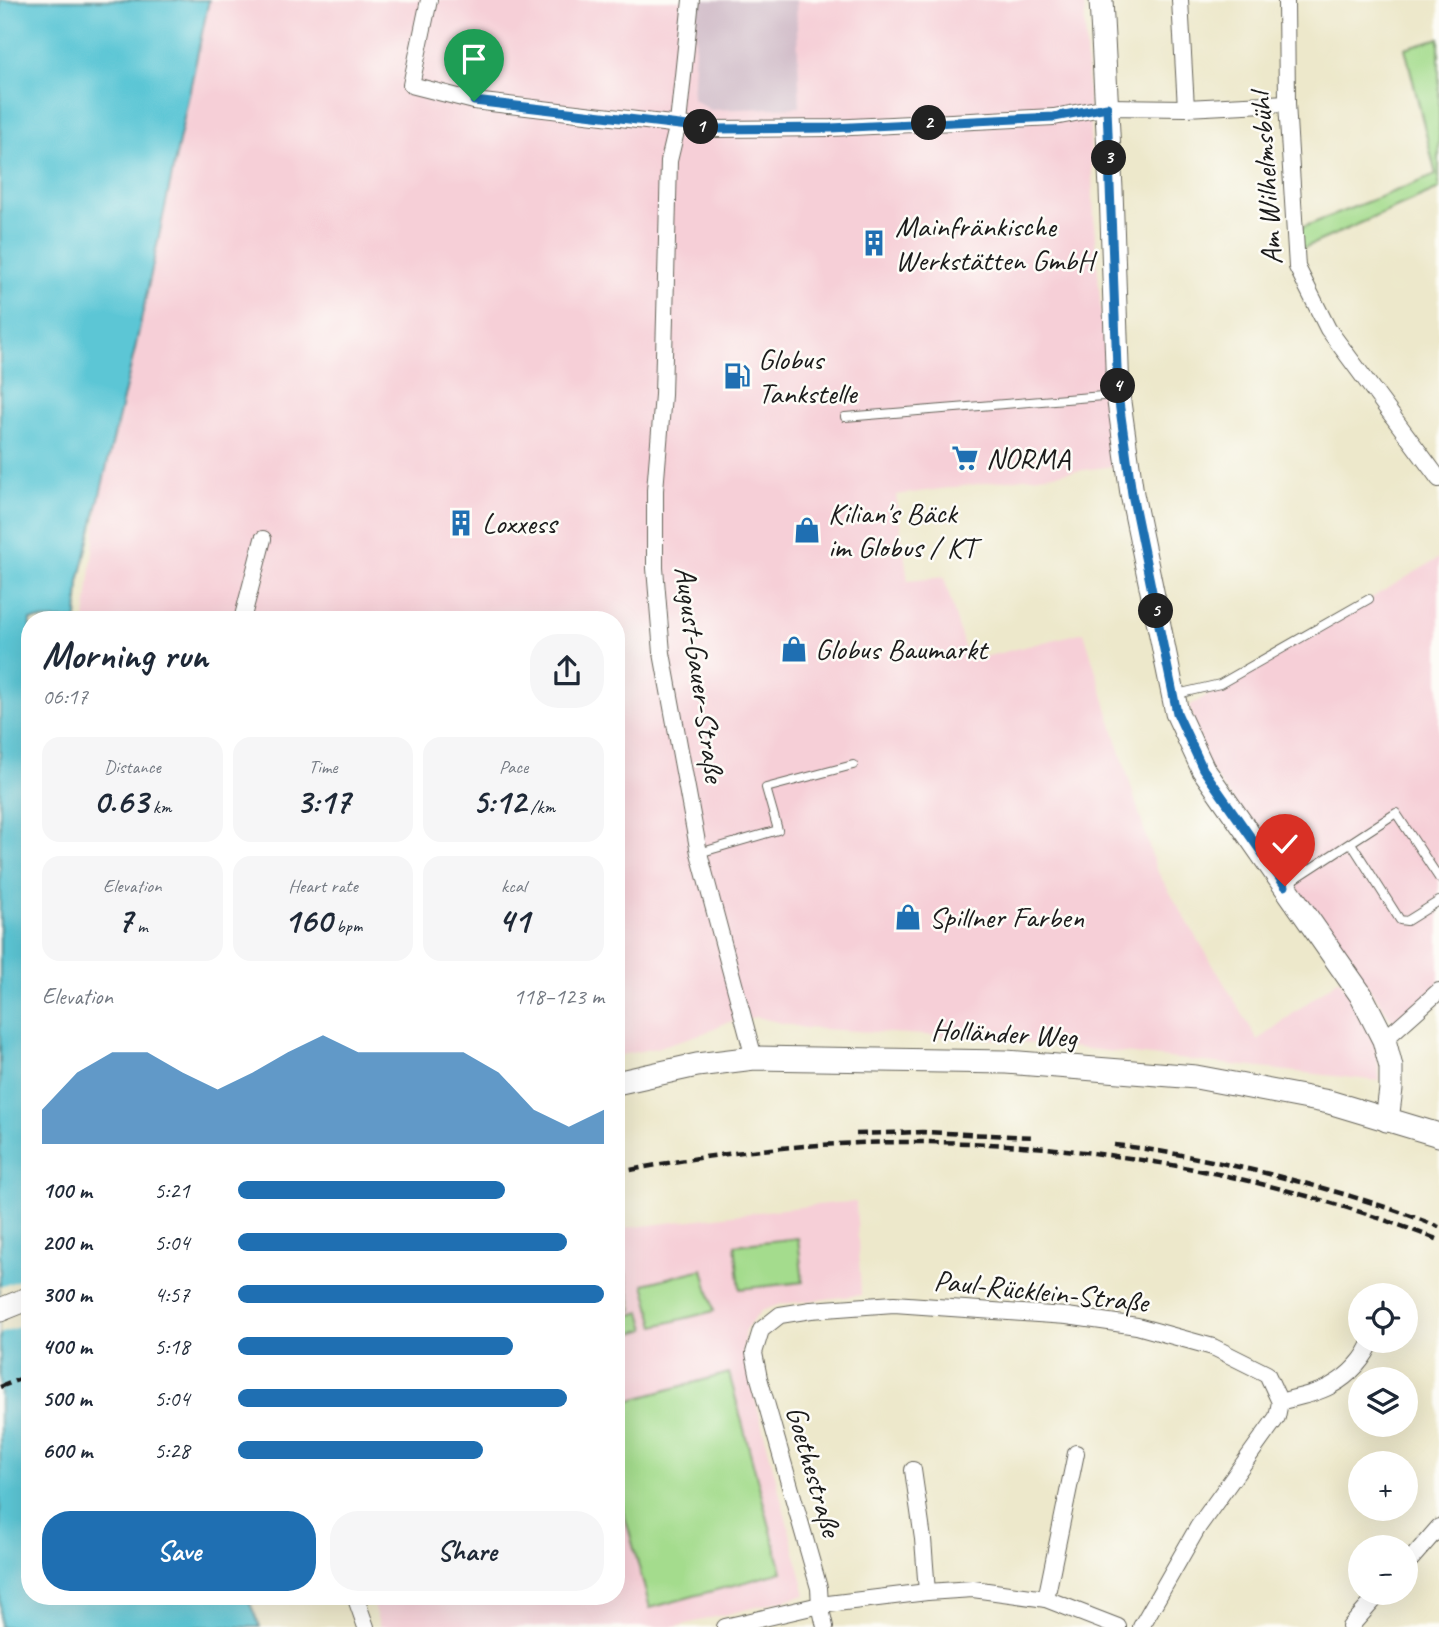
<!DOCTYPE html>
<meta charset="utf-8">
<style>
:root{--surface:#fff;--page:#f6f6f7;--text:#1f2937;--muted:#747a83;--accent:#1f6fb2}
body{margin:0;font-family:Caveat,sans-serif;background:var(--page);color:var(--text);height:100vh;display:flex;flex-direction:column;font-size:26px;white-space:nowrap}
*{box-sizing:border-box;margin:0}
p{font-size:23px;color:var(--muted)}
.icon{flex:none;width:38px;height:38px;fill:none;stroke:currentColor;stroke-width:2;stroke-linecap:round;stroke-linejoin:round}
.map{position:relative;flex:1;overflow:hidden}
.drawer{position:absolute;left:21px;top:611px;width:604px;height:994px;display:flex;flex-direction:column;background:var(--surface);border-radius:28px;box-shadow:0 7px 28px #0002}
.drawer>*{flex:none}
.fabs{position:absolute;left:1348px;top:1283px;display:grid;gap:14px}
.fabs a{display:grid;place-items:center;width:70px;height:70px;border-radius:50%;background:var(--surface);box-shadow:0 7px 28px #0002;font-size:35px}
.pin{position:absolute;display:grid;place-items:center;width:60px;height:60px;color:#fff;margin:-72px -30px;border-radius:50% 50% 50% 0;rotate:-45deg;box-shadow:0 0 7px #0007}
.pin .icon{rotate:45deg}
.km{position:absolute;width:35px;height:35px;margin:-18px;border-radius:50%;background:#222;color:#fff;font-size:19px;line-height:35px;text-align:center}
.round{display:grid;place-items:center;flex:none;width:74px;height:74px;border-radius:28px;background:var(--page)}
.summary{display:flex;align-items:center;justify-content:space-between;height:119px;padding:0 21px}
h1{font-size:38px;font-weight:600;line-height:52px}
.metrics{display:grid;grid-template-columns:repeat(3,1fr);gap:10px;height:119px;padding:7px 21px}
.metrics div{display:grid;align-content:center;border-radius:18px;background:var(--page);text-align:center}
.metrics b{font-size:35px;font-weight:600}
.metrics small{font-size:19px;font-weight:400}
.metrics p{font-size:19px}
.chart{height:196px;padding:14px 21px}
.chart p{display:flex;justify-content:space-between}
.chart svg{width:100%;height:126px;margin-top:7px;fill:var(--accent);opacity:.7}
.primary-button{display:flex;gap:14px;margin-top:auto;padding:14px 21px}
.primary-button a{flex:1;height:80px;border-radius:28px;background:var(--accent);color:#fff;font-size:28px;font-weight:600;line-height:80px;text-align:center}
.primary-button a+a{background:var(--page);color:var(--text)}
ul{padding:0 21px;list-style:none;font-size:23px}
li{display:grid;grid-template-columns:112px 84px 1fr;align-items:center;height:52px}
li i{height:18px;border-radius:9px;background:var(--accent)}
.map>svg:first-child{display:block}
.built{fill:#f6cfd7}
.industrial{fill:#d1bdc9}
.green{fill:#a4dc8d;stroke:#607c54;stroke-width:2}
.water{fill:#5bc6d5;stroke:#3c7178;stroke-width:2}
.pier{fill:#ede8cb}
.lines{fill:none;stroke-linecap:round;stroke-linejoin:round}
.service-casing{stroke:#656359;stroke-width:10}
.minor-casing{stroke:#656359;stroke-width:18}
.secondary-casing{stroke:#656359;stroke-width:25}
.service{stroke:#fff;stroke-width:8}
.minor{stroke:#fff;stroke-width:16}
.secondary{stroke:#fff;stroke-width:23}
.rail{stroke:#1c1c1c;stroke-width:4.5;stroke-dasharray:10 5;stroke-linecap:butt}
.route-casing{stroke:#fff;stroke-width:14}
.route{stroke:#1f6fb2;stroke-width:9}
.labels{text-anchor:middle;stroke-width:5;stroke-linejoin:round;paint-order:stroke}
.street-label{font-size:30px;fill:#1c1c1c;stroke:#fdfcf7}
.poi-label{font-size:30px;fill:#1c1c1c;stroke:#fdfcf7;text-anchor:start}
</style>
<div class="map">
<svg width="1439" height="1627" viewBox="0 0 1439 1627">
<rect width="100%" height="100%" fill="#fdfcf7"/>
<filter id="ink" filterUnits="userSpaceOnUse"><feTurbulence type="fractalNoise" baseFrequency=".0143" numOctaves="2"/><feDisplacementMap in="SourceGraphic" scale="14" xChannelSelector="R" yChannelSelector="G"/><feConvolveMatrix kernelMatrix="1 2 1 2 8 2 1 2 1" color-interpolation-filters="sRGB"/></filter>
<filter id="wash" filterUnits="userSpaceOnUse"><feTurbulence type="fractalNoise" baseFrequency=".00686" numOctaves="4" result="noise"/><feDisplacementMap in="SourceGraphic" scale="28" xChannelSelector="R" yChannelSelector="G"/><feGaussianBlur stdDeviation="1.57" result="paint"/><feColorMatrix in="noise" values="0 0 0 0 0 0 0 0 0 0 0 0 0 0 0 0 0 1.4 0 .05"/><feComposite in="paint" operator="in"/></filter>
<g filter="url(#wash)">
<rect width="100%" height="100%" fill="#ede8cb"/>
<g class="built">
<path d="M203 0H1084L1095 237 1114 466 896 495 908 581 944 577 968 661 1084 632 1156 869 1258 1040 1339 979 1374 1029 1380 1081 994 1039 804 1028 756 1017 725 1023 704 1033 656 1048 616 1056V620H85L106 436Z"/>
<path d="M1439 558V996L1399 1030 1207 765 1189 706Z"/>
<path d="M856 1202 861 1295 781 1304 761 1311 745 1330 743 1352 806 1595 674 1627H380L370 1596H616V1229L834 1203Z"/>
</g>
<path class="industrial" d="M698 0H796L800 107 710 110 692 98Z"/>
<g class="green">
<path d="M1439 38V189L1299 250 1298 229 1436 175 1405 48Z"/>
<path d="M798 1238 803 1282 740 1289 735 1245Z"/>
<path d="M624 1267 633 1310 616 1314V1269Z"/>
<path d="M703 1269 714 1311 655 1326 644 1284Z"/>
<path d="M641 1312 646 1329 629 1334 624 1317Z"/>
<path d="M729 1373 782 1572 650 1608 616 1483V1404Z"/>
</g>
<path class="water" d="M0 0H209L135 349 79 582 77 619 30 620V1596H247L260 1627H0Z"/>
<path class="pier" d="M30 1276V1322L0 1334V1287Z"/>
</g>
<g filter="url(#ink)">
<g class="lines">
<g class="service-casing">
<g id="service">
<path d="M845 417 1115 395"/>
<path d="M1177 694 1220 684 1369 599"/>
<path d="M1351 843 1400 920 1407 921 1439 901"/>
<path d="M699 853 778 830 766 788 853 765"/>
<path d="M1287 884 1396 813 1439 878"/>
</g>
</g>
<g class="minor-casing">
<g id="minor">
<path d="M429 0 411 85 474 101 714 129 831 128 1054 117 1107 107 1186 108 1287 103"/>
<path d="M691 0 678 123 669 161 663 395 655 490V568L662 653 699 853 754 1058"/>
<path d="M1180 0 1186 108"/>
<path d="M1286 0 1287 103 1297 267 1328 329 1439 479"/>
<path d="M242 620 263 539"/>
<path d="M1384 1040 1439 991"/>
<path d="M1280 1402C1296 1397 1318 1394 1332 1385 1349 1376 1366 1358 1372 1340"/>
<path d="M913 1470 923 1539 927 1592"/>
<path d="M1405 1566 1439 1527"/>
<path d="M355 1596 366 1627"/>
<path d="M1046 1599 1076 1453"/>
<path d="M725 1627 820 1605 927 1592 973 1589 1046 1599 1118 1627"/>
<path d="M825 1627 820 1605 819 1588 759 1378 754 1353 761 1330 780 1315 811 1310 894 1304 1067 1316 1137 1326 1213 1347 1267 1374 1280 1402 1277 1417 1198 1527 1141 1627"/>
<path d="M1350 1627 1381 1592"/>
</g>
</g>
<g class="secondary-casing">
<g id="secondary">
<path d="M1101 0 1111 189 1118 395 1132 494 1177 713 1203 769 1361 995 1384 1040 1391 1067V1089L1387 1120"/>
<path d="M616 1083 697 1065 754 1058 1006 1062 1196 1077 1329 1102 1439 1135"/>
<path d="M0 1310 30 1298"/>
</g>
</g>
<use href="#service" class="service"/>
<use href="#minor" class="minor"/>
<use href="#secondary" class="secondary"/>
<g class="rail">
<path d="M856 1134 923 1132 1034 1137"/>
<path d="M1114 1145C1163 1150 1213 1161 1261 1172 1321 1187 1381 1203 1439 1227"/>
<path d="M616 1173C888 1115 1180 1139 1439 1240"/>
<path d="M0 1387 30 1375"/>
</g>
</g>
</g>
<g class="lines" filter="url(#ink)">
<g class="route-casing">
<path id="route" d="M474 101 714 129 831 128 1054 117 1107 107 1118 395 1132 494 1177 713 1203 769 1285 886"/>
</g>
<use href="#route" class="route"/>
</g>
<defs>
<g id="building-bare" transform="scale(2.1)"><path d="M-4-6H4V6H1V3H-1V6H-4ZM-2.5-4.3h1.7v1.8h-1.7ZM.8-4.3h1.7v1.8H.8ZM-2.5-1h1.7V.8h-1.7ZM.8-1h1.7V.8H.8Z" fill="#1f6fb2" stroke="#fdfcf7" stroke-width="2.5" paint-order="stroke"/></g>
<g id="fuel-bare" transform="scale(2.1)"><path d="M-5.5-6h7V0h2V4h1.3V-2.5L3-4.5l.8-.8L6-3V5H2.5V1h-1V6h-7ZM-4.2-4.7v3.2H.2V-4.7Z" fill="#1f6fb2" stroke="#fdfcf7" stroke-width="2.5" paint-order="stroke"/></g>
<g id="supermarket-bare" transform="scale(2.1)"><path d="M-6-5.5h2.5l.6 2H6L4.5 2H-2.5L-4.4-4H-6ZM-1.5 3.2a1.3 1.3 0 1 0 .1 0ZM3 3.2a1.3 1.3 0 1 0 .1 0Z" fill="#1f6fb2" stroke="#fdfcf7" stroke-width="2.5" paint-order="stroke"/></g>
<g id="shop-bare" transform="scale(2.1)"><path d="M-5-2.5h2.3a2.7 3.5 0 0 1 5.4 0H5L5.5 6h-11ZM-1.5-2.5h3a1.5 2.3 0 0 0-3 0Z" fill="#1f6fb2" stroke="#fdfcf7" stroke-width="2.5" paint-order="stroke"/></g>
</defs>
<g fill-rule="evenodd">
<use href="#building-bare" x="874" y="243"/>
<use href="#fuel-bare" x="737" y="376"/>
<use href="#supermarket-bare" x="965" y="458"/>
<use href="#building-bare" x="461" y="523"/>
<use href="#shop-bare" x="807" y="530"/>
<use href="#shop-bare" x="794" y="649"/>
<use href="#shop-bare" x="908" y="917"/>
</g>
<g class="labels">
<g class="street-label">
<text transform="translate(1266 179) rotate(-94)" y="10">Am Wilhelmsbühl</text>
<text transform="translate(700 674) rotate(82)" y="10">August-Gauer-Straße</text>
<text transform="translate(1004 1033) rotate(3)" y="10">Holländer Weg</text>
<text transform="translate(1041 1291) rotate(6)" y="10">Paul-Rücklein-Straße</text>
<text transform="translate(814 1471) rotate(74)" y="10">Goethestraße</text>
</g>
<g class="poi-label">
<text x="895" y="236">Mainfränkische<tspan x="895" dy="34">Werkstätten GmbH</tspan></text>
<text x="758" y="369">Globus<tspan x="758" dy="34">Tankstelle</tspan></text>
<text x="986" y="468">NORMA</text>
<text x="828" y="523">Kilian's Bäck<tspan x="828" dy="34">im Globus / KT</tspan></text>
<text x="482" y="533">Loxxess</text>
<text x="815" y="659">Globus Baumarkt</text>
<text x="929" y="927">Spillner Farben</text>
</g>
</g>
</svg>
<div class="fabs">
<a><svg class="icon" aria-label="locate" viewBox="0 0 24 24"><circle cx="12" cy="12" r="6"/><path d="M12 2v4M12 18v4M2 12h4M18 12h4"/></svg></a>
<a><svg class="icon" aria-label="layers" viewBox="0 0 24 24"><path d="M12 4l9 5-9 5-9-5zM3 14l9 5 9-5"/></svg></a>
<a>+</a>
<a>−</a>
</div>
<div class="pin" style="left:474px;top:101px;background:#1e9e55"><svg class="icon" aria-label="arrive" viewBox="0 0 24 24"><path d="M6 21V4h12l-3 4 3 4H6"/></svg></div>
<div class="pin" style="left:1285px;top:886px;background:#d93025"><svg class="icon" aria-label="check" viewBox="0 0 24 24"><path d="M5 12l5 5 9-10"/></svg></div>
<b class="km" style="left:701px;top:127px">1</b>
<b class="km" style="left:929px;top:123px">2</b>
<b class="km" style="left:1109px;top:158px">3</b>
<b class="km" style="left:1118px;top:386px">4</b>
<b class="km" style="left:1156px;top:611px">5</b>
<section class="drawer">
<div class="summary"><div><h1>Morning run</h1><p>06:17</p></div><a class="round"><svg class="icon" aria-label="share" viewBox="0 0 24 24"><path d="M12 15V3M7 8l5-5 5 5M5 13v7h14v-7"/></svg></a></div>
<div class="metrics">
<div><p>Distance</p><b>0.63<small> km</small></b></div>
<div><p>Time</p><b>3:17</b></div>
<div><p>Pace</p><b>5:12<small> /km</small></b></div>
</div>
<div class="metrics">
<div><p>Elevation</p><b>7<small> m</small></b></div>
<div><p>Heart rate</p><b>160<small> bpm</small></b></div>
<div><p>kcal</p><b>41</b></div>
</div>
<div class="chart"><p><span>Elevation</span>118–123 m</p>
<svg viewBox="0 0 160 44" preserveAspectRatio="none"><path d="M0 44V32L10 19L20 12L30 12L40 19L50 25L60 19L70 12L80 6L90 12L100 12L110 12L120 12L130 19L140 32L150 38L160 32V44z"/></svg>
</div>
<ul>
<li><b>100 m</b>5:21<i style="width:73%"></i></li>
<li><b>200 m</b>5:04<i style="width:90%"></i></li>
<li><b>300 m</b>4:57<i style="width:100%"></i></li>
<li><b>400 m</b>5:18<i style="width:75%"></i></li>
<li><b>500 m</b>5:04<i style="width:90%"></i></li>
<li><b>600 m</b>5:28<i style="width:67%"></i></li>
</ul>
<div class="primary-button"><a>Save</a><a>Share</a></div>
</section>
</div>
